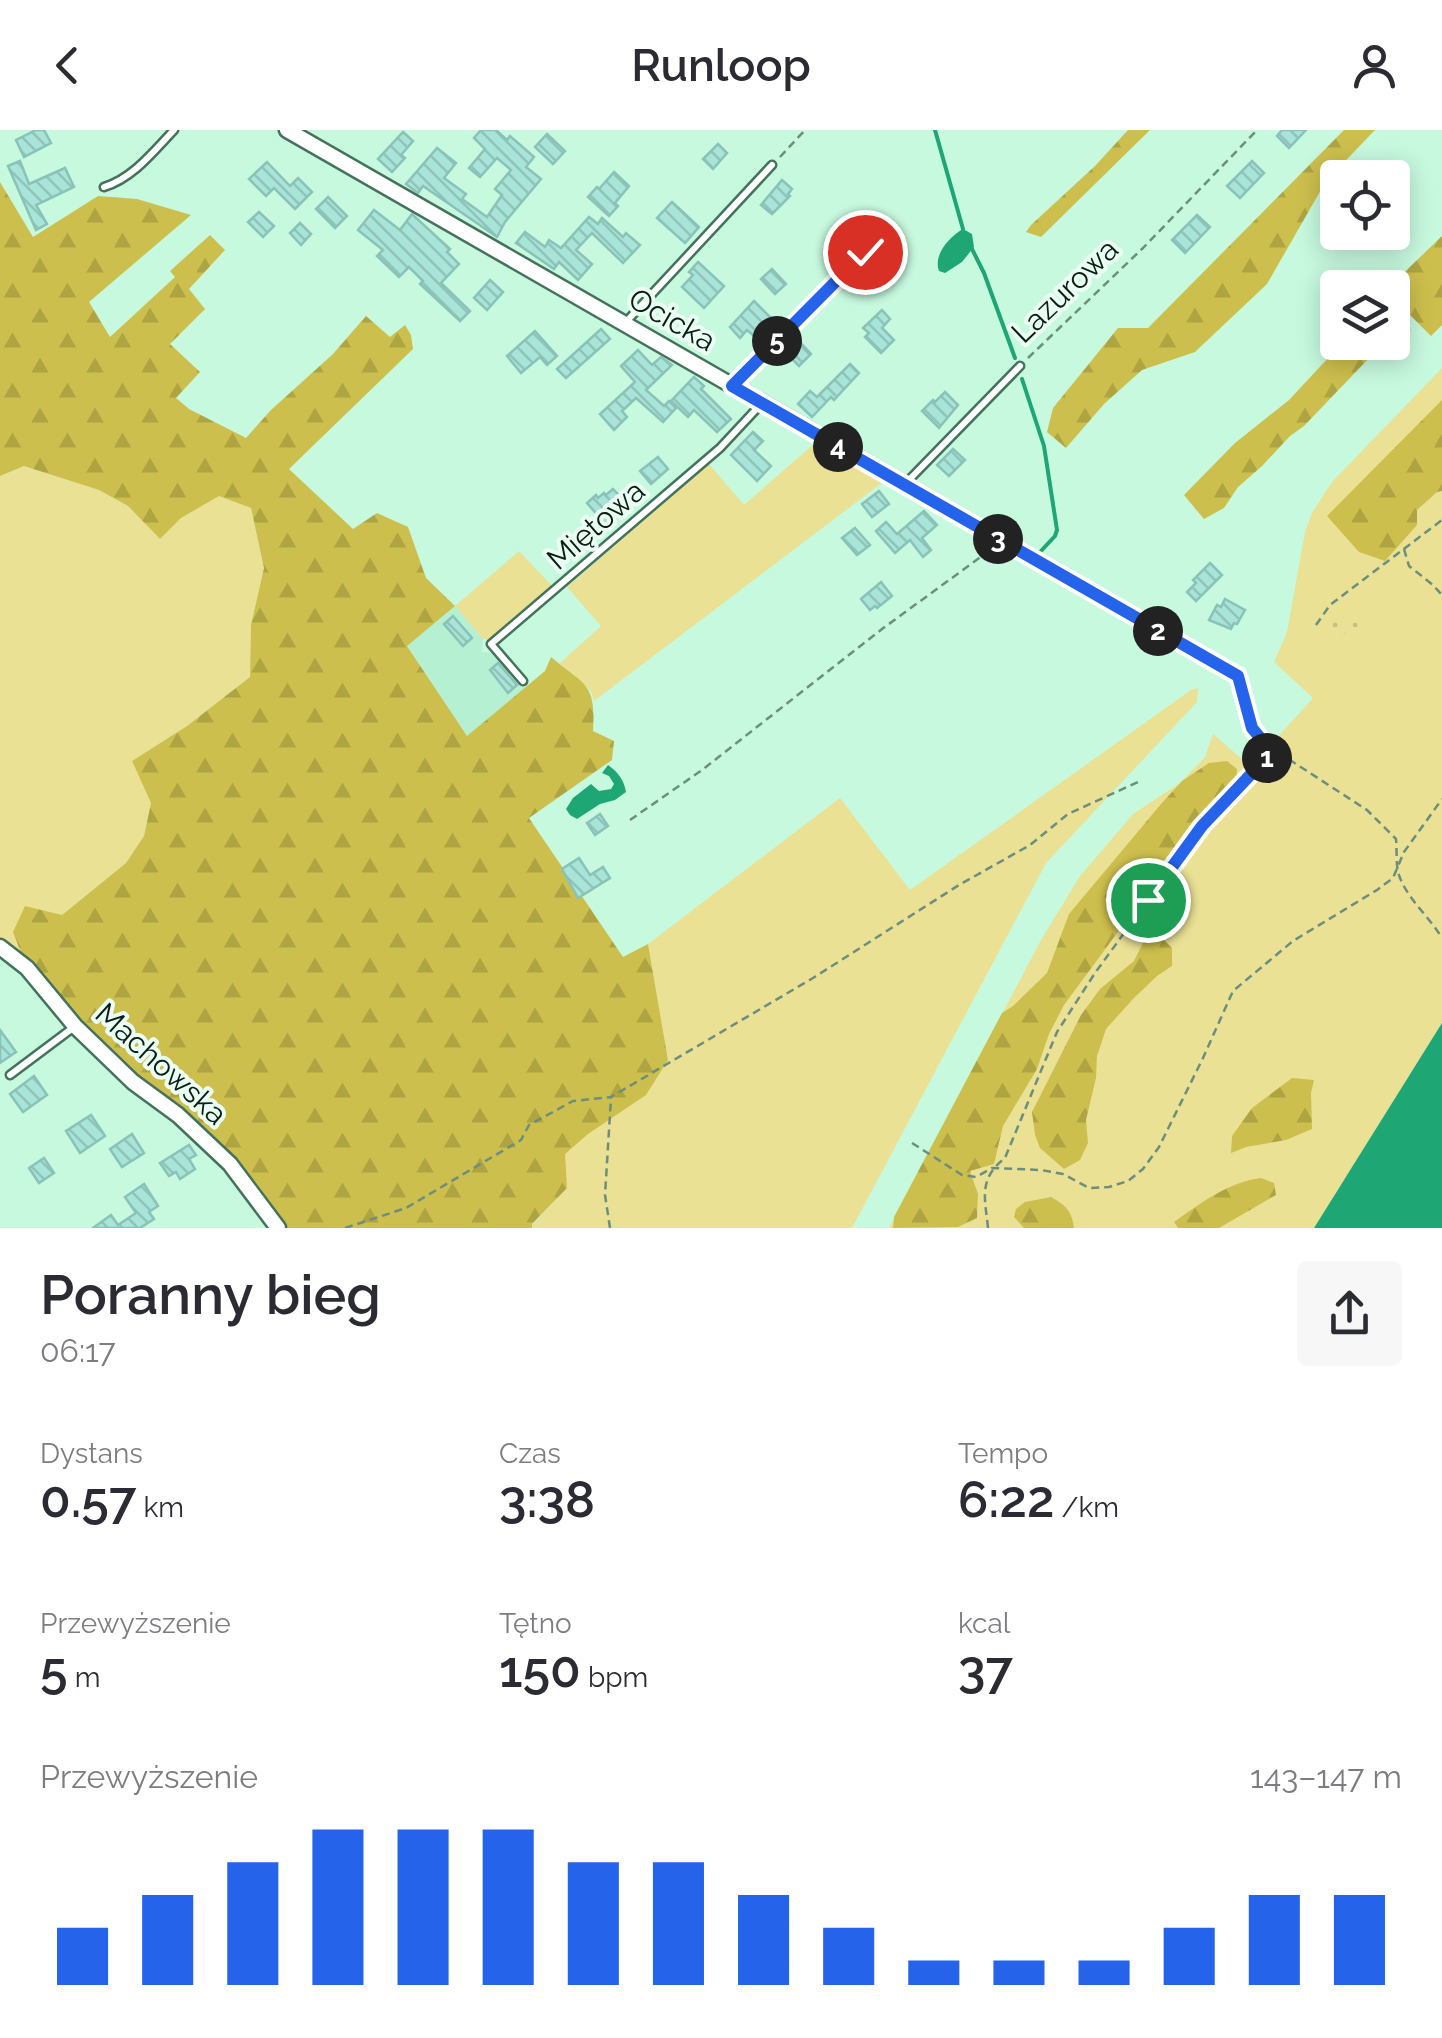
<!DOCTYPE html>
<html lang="pl">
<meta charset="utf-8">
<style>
:root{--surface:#fff;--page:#f7f7f7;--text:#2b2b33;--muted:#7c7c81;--accent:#2563eb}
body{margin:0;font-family:Raleway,sans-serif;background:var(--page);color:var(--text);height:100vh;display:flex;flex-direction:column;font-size:38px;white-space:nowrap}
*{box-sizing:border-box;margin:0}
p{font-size:32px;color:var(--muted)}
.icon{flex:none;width:55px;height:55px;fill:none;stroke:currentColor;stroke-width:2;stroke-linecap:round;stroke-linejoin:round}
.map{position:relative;height:1098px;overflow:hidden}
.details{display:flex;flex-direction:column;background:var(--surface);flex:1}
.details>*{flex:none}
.fabs{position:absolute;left:1320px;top:30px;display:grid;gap:20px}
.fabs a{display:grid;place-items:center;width:90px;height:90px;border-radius:10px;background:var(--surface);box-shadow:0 5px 25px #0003;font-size:50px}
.pin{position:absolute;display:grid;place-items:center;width:85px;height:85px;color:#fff;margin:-42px;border:5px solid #fff;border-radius:50%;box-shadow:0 2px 10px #0007}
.km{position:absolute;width:50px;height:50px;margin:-25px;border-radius:50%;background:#222;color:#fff;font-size:28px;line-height:50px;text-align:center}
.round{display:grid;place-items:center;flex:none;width:105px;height:105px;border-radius:10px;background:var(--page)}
.headline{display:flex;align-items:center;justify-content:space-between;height:170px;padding:0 40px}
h1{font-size:55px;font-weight:600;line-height:75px}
.metrics{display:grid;grid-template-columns:repeat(3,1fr);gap:15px;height:170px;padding:10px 40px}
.metrics div{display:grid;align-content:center}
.metrics b{font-size:50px;font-weight:600}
.metrics small{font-size:28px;font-weight:400}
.metrics p{font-size:28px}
.chart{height:280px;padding:20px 40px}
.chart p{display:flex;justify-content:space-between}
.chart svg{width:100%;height:180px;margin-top:10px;stroke:var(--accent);stroke-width:6}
header{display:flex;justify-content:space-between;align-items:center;height:130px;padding:0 40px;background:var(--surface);font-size:45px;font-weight:600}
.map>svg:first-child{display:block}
.built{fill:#b6f0d2}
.grass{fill:#eae195}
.forest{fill:url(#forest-firs)}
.park{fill:url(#park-dots)}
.water{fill:#1ea775}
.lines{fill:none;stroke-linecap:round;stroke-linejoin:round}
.stream{stroke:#1ea775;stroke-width:4}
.building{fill:url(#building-back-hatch);stroke:#89c3b8;stroke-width:2.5}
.service-casing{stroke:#44725c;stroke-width:11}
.minor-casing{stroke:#44725c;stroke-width:19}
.path{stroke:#6b8e7d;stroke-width:2.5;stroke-dasharray:8 5;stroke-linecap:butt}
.service{stroke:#fff;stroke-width:6}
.minor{stroke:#fff;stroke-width:14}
.route-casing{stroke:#fff;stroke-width:20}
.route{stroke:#2563eb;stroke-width:12}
.labels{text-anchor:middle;stroke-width:8;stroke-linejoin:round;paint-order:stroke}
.street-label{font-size:30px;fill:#0b1e15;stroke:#eafef3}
</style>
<header><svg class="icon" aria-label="back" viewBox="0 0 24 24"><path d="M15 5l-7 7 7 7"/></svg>Runloop<svg class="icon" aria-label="person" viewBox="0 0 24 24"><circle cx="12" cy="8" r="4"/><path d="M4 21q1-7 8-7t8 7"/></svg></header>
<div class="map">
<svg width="1442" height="1098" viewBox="0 0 1442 1098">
<defs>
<pattern id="forest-firs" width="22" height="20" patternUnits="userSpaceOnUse" patternTransform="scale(2.5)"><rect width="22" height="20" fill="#cdbf4d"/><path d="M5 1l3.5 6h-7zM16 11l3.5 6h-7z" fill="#afa442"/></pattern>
<pattern id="park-dots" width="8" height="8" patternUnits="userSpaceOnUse" patternTransform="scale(2.5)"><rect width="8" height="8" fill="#eae195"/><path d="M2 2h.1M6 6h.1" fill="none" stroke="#c7c180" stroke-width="1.8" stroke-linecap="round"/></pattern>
<pattern id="building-back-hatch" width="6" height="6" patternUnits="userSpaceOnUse" patternTransform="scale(2.5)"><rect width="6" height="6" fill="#a9e4d9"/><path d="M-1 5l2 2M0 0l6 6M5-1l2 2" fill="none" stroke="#90c3b9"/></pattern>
</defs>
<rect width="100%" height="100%" fill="#c7f9df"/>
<path class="built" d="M455 476 483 509 482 522 495 523 525 558 467 607 407 515Z"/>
<g class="grass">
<path d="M1442 238V893L1314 1098H889L1041 810 1080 746 1133 684 1180 653 1205 627 1213 604 1251 637 1313 568 1274 532 1287 502 1305 402 1312 383 1332 352Z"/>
<path d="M816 312 883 352 594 571 591 561 559 534 601 496 567 457 709 334 744 375Z"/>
<path d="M24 336 99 360 128 376 160 409 181 388 218 365 251 378 264 438 251 495 250 547 187 596 132 631 151 673 144 706 126 733 62 785 27 838 0 817V346Z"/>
<path d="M519 421 552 456 489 510 483 509 455 476Z"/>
<path d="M1198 558 1197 572 1046 733 852 1098H532V1095L567 1058 564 1024 668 930 648 814 840 668 910 760 1191 560Z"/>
</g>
<g class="forest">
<path d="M1128 0H1150L1041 107 1026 102 1031 95 1095 36Z"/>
<path d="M1344 0H1375L1326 51 1267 154 1195 222 1142 240 1104 274 1066 318 1047 302 1053 278 1118 198H1148Z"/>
<path d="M0 52 33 107 98 66 137 69 191 85 89 172 110 207 175 147 170 141 210 105 225 120 189 159 205 179 170 214 200 242 176 268 189 279 246 308 271 280 333 224 366 186 390 207 405 195 411 205 413 219 289 339 353 399 377 383 408 397 426 448 455 476 407 516 467 606 545 541 551 527C585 556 596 552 593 601L614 611 612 630 529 688 623 827 648 814 668 930 646 965 588 1004 565 1024 567 1058 532 1094V1098H278L230 1034 133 952 27 838 13 802 25 776 62 785 126 733 144 706 151 673 132 631 187 596 250 547 251 495 264 438 251 378 219 366 181 388 160 409 128 376 99 360 24 336 0 346Z"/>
<path d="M1442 106V195L1431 206 1393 168 1392 158 1389 157Z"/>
<path d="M1343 212 1375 213 1372 225 1304 296 1290 306 1262 336 1238 357 1224 378 1204 389 1184 365 1235 313 1289 270Z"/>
<path d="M1442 270V361L1437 362 1417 380V395L1385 431 1359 422 1327 386Z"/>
<path d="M1227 631 1237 639 1236 654 1188 707 1064 875 1049 904 1037 939 1003 996 994 1034 970 1041 978 1064 977 1088 958 1097 893 1098 894 1087 1002 883 1013 876 1047 843 1069 784 1161 674 1182 651 1209 633Z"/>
<path d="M1151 797 1172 818V836L1157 846 1134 868 1106 899 1097 926 1096 948 1086 990 1088 1013 1080 1030 1064 1039 1040 1018 1035 1005 1032 982 1081 885 1100 859 1134 831Z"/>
<path d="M1292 948 1314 950 1311 963 1312 999 1286 1010 1246 1017 1231 1023 1232 1006 1252 978Z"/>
<path d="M1261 1048 1274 1053 1276 1065 1219 1098H1178L1174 1092C1201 1073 1228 1052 1261 1048Z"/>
<path d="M1051 1067C1066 1075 1072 1082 1074 1098H1024L1014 1087 1016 1079 1025 1072Z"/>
</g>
<path class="park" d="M1360 485 1364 498 1335 506 1331 493Z"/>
<g class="water">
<path d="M963 99 972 104 974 117 962 132 945 143 939 141C933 125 949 107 963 99Z"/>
<path d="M608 635C618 642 624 650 626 662L615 670 600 674 577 689 570 685 566 679 573 668 591 654 599 661 611 659 614 654 609 646 602 643Z"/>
<path d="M1442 893V1098H1314Z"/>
</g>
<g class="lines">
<g class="stream">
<path d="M935 0 963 99"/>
<path d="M972 119 984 143 1015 228"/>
<path d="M1022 249 1044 316 1057 400 1055 406 1041 421"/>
</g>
</g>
<g class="building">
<path d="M36 0H44L51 13 24 27 16 10Z"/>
<path d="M481 0H496L507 10 510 6 534 27 526 37 541 49 505 92 497 107 423 56 418 63 406 54 437 18 456 33 444 48 466 64 462 69 487 87 502 65 495 59 511 40 497 28 480 47 469 38 485 19 474 8Z"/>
<path d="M1282 0H1306L1289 18 1277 6Z"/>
<path d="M403 2 413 11 401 25 405 28 392 42 378 29Z"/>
<path d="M547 4 565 21 553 34 535 17Z"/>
<path d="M718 14 727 23 713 39 703 29Z"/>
<path d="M20 31 29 54 65 38 74 57 36 75 47 94 36 100 8 36Z"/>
<path d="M1252 31 1264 43 1240 68 1227 56Z"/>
<path d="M267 32 290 56 298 48 312 62 295 79 274 58 266 66 249 49Z"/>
<path d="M614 42 629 56 615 73 618 76 609 86 588 67 597 57 599 59Z"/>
<path d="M782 50 792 59 788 64 790 66 772 84 761 75Z"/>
<path d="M328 67 347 86 335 98 316 79Z"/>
<path d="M672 72 699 97 685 113 657 88Z"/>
<path d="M374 80 400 100 412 84 450 119 447 122 459 134 441 153 470 181 460 191 420 154 423 151 409 137 399 147 377 126 383 120 358 100Z"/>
<path d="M259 82 274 96 263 107 248 92Z"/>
<path d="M1197 85 1210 97 1185 123 1172 110Z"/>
<path d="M589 87 598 94 602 88 623 107 626 103 640 115 623 133 592 103 576 120 592 134 578 150 559 132 554 139 516 113 525 102 545 117 549 110 561 118Z"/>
<path d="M300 93 311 104 301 115 290 103Z"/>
<path d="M698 132 724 156 704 178 682 157 693 145 689 142Z"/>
<path d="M772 139 786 154 775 164 761 149Z"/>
<path d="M490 150 503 162 487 180 474 168Z"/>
<path d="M754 171 776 193 759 210 747 200 740 208 730 197Z"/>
<path d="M882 180 890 189 882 198 894 210 881 223 865 207 869 203 863 198Z"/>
<path d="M1399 191 1409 200 1392 217V198Z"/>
<path d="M601 199 610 209 566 248 557 239Z"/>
<path d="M535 201 557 226 547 235 540 227 521 243 507 226Z"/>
<path d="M798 210 811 224 799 236 786 223Z"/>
<path d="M638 220 652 235 661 227 672 235 646 260 664 276 669 271 676 278 663 292 636 268 622 281 627 287 614 300 600 284 635 252 621 236Z"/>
<path d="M850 234 859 243 834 270 831 267 812 287 798 274 810 261 817 267Z"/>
<path d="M694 247 704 256 701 259 731 289 717 302 694 280 688 287 671 271Z"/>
<path d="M945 262 958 275 939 298 922 281 933 270 935 272Z"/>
<path d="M753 302 763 311 754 320 771 336 757 351 731 325Z"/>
<path d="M953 319 965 330 949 346 937 335Z"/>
<path d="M658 327 668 339 651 354 640 341Z"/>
<path d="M613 359 626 373 615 383 616 389 607 396 587 373 596 365 598 368 604 363 606 365Z"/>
<path d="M879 361 889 374 872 387 862 374Z"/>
<path d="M924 381 937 395 922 408 931 420 923 427 910 410 895 423 876 401 886 392 897 404Z"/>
<path d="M855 398 870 415 857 425 842 408Z"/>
<path d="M1210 433 1222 445 1196 471 1187 462 1196 453 1193 450Z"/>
<path d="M881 452 892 466 877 478 875 476 870 480 861 469Z"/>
<path d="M1225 469 1245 480 1237 494 1234 493 1231 499 1209 490 1217 475 1221 477Z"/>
<path d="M453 486 472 508 463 516 444 494Z"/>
<path d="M498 533 517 555 508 563 490 540Z"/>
<path d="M600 684 608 696 595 705 587 693Z"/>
<path d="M579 728 590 745 603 737 610 748 578 768 562 739Z"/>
<path d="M0 900 16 922 0 933Z"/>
<path d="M34 946 47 965 23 982 10 964Z"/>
<path d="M91 985 105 1006 80 1023 66 1001Z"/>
<path d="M132 1004 144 1023 122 1037 110 1019Z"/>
<path d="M189 1015 196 1025 189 1029 195 1039 180 1049 176 1042 169 1046 160 1033Z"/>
<path d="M44 1028 54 1043 39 1053 29 1038Z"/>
<path d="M144 1054 158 1076 149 1082 154 1089 140 1098H93L111 1085 118 1095 136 1083 125 1067Z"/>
</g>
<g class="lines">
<g class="service-casing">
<g id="service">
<path d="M104 57C133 48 153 22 174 0"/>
<path d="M625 193 772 35"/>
<path d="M732 256 865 122"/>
<path d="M905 354 1020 236"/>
<path d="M523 551 491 514 720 318 762 273"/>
<path d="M10 945 74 897"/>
</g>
</g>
<g class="minor-casing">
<g id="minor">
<path d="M287 0 1238 546"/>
<path d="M0 817 27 838 75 896 133 952 178 985 230 1034 278 1098"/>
</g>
</g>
<g class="path">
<path d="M780 27 805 0"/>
<path d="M1028 228 1143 118 1257 0"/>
<path d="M1404 419 1409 436 1433 455 1442 465"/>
<path d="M1316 495 1330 475 1442 390"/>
<path d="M1242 558 1252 598 1272 622 1290 630 1367 680 1396 709C1397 720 1396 732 1398 742 1405 767 1429 786 1442 808"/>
<path d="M630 690 702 640 882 499 993 418"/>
<path d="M912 1013 962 1045 976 1047 992 1038 1041 1040 1063 1044 1089 1058 1109 1057 1128 1051 1143 1039 1159 1017 1203 928 1233 861 1293 811 1377 760 1393 748 1404 722 1442 669"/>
<path d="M345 1098 406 1078 521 1010 529 995 573 971 611 967 813 848 959 755 1030 715 1068 684 1138 652"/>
<path d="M610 1098 605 1065 611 968"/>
<path d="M988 1098C985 1068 978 1049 1005 1028L1057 902 1095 843 1202 696 1272 622"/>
</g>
<use href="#service" class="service"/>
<use href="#minor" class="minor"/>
</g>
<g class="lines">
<g class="route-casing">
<path id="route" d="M865 122 732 256 1238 546 1252 598 1272 622 1202 696 1148 770"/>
</g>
<use href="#route" class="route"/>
</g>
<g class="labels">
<g class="street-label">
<text transform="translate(1065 161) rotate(-44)" y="10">Lazurowa</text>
<text transform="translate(672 190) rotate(30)" y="10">Ocicka</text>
<text transform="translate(596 395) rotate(-41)" y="10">Miętowa</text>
<text transform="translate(161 934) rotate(42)" y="10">Machowska</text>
</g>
</g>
</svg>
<div class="fabs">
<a><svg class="icon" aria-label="locate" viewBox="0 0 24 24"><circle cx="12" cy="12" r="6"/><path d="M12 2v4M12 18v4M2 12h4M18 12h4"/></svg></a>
<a><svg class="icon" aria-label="layers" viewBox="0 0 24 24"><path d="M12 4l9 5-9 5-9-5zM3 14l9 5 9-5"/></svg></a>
</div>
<div class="pin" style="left:1148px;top:770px;background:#1e9e55"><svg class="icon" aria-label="arrive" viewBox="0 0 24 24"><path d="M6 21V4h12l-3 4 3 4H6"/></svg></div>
<div class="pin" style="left:865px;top:122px;background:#d93025"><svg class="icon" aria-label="check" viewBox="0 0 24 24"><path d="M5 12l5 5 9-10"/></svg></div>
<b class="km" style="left:1267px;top:628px">1</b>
<b class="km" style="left:1158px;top:501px">2</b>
<b class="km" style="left:998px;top:409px">3</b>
<b class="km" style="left:838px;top:317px">4</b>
<b class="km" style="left:777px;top:211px">5</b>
</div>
<section class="details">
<div class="headline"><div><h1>Poranny bieg</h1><p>06:17</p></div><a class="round"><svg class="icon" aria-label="share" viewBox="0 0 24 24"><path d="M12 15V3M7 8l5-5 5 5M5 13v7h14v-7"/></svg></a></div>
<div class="metrics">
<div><p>Dystans</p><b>0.57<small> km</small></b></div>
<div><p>Czas</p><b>3:38</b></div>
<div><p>Tempo</p><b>6:22<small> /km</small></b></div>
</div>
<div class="metrics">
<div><p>Przewyższenie</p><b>5<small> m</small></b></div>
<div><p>Tętno</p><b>150<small> bpm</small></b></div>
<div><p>kcal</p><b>37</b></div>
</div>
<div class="chart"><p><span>Przewyższenie</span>143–147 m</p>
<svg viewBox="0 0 160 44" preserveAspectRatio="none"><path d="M5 44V30M15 44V22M25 44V14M35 44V6M45 44V6M55 44V6M65 44V14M75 44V14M85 44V22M95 44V30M105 44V38M115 44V38M125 44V38M135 44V30M145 44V22M155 44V22"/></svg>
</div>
</section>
